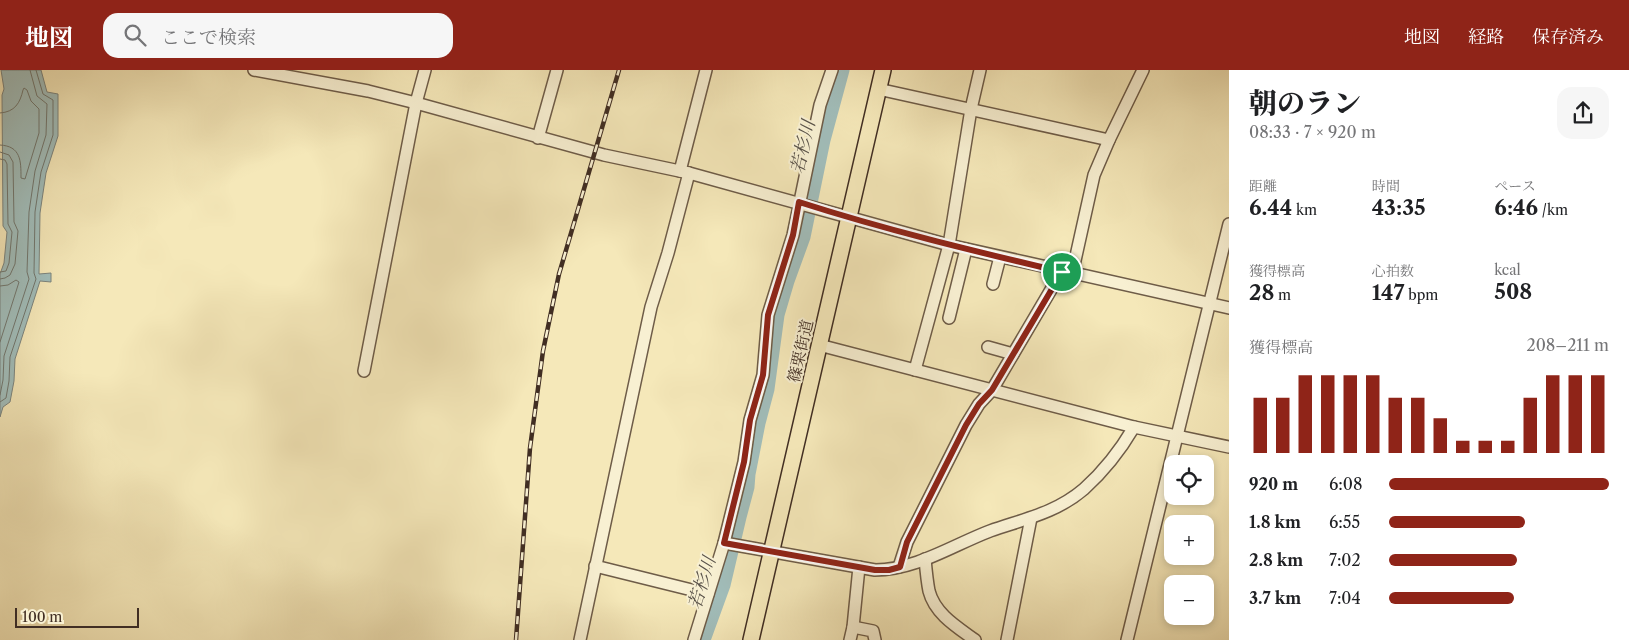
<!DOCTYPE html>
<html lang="ja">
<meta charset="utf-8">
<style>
:root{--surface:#fff;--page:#f6f6f6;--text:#202124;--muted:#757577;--accent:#8f2418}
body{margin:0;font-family:"Libre Caslon Text","Noto Serif JP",serif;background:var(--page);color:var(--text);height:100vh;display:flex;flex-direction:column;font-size:19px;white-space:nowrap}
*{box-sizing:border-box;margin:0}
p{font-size:16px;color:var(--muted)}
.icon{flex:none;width:28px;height:28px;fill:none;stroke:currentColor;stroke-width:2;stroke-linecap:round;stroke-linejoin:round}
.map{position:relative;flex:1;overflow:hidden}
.panel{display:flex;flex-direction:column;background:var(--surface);width:400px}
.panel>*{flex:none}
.controls{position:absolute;left:1164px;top:385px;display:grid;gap:10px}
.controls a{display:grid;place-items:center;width:50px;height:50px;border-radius:10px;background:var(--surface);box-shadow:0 2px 8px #0003;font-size:25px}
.scale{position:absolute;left:15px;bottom:12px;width:124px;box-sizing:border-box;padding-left:5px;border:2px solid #412e23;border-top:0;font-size:14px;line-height:18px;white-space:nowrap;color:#412e23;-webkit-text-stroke:4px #f8f0d2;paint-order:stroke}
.pin{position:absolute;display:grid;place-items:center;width:42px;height:42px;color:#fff;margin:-21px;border:2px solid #fff;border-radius:50%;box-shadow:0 1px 5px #0007}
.round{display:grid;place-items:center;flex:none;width:52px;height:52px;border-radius:15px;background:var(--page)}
.overview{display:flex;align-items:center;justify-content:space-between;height:85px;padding:0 20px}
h1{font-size:28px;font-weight:800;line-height:38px}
.figures{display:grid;grid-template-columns:repeat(3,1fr);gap:8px;height:85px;padding:5px 20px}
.figures div{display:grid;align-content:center}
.figures b{font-size:21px;font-weight:800}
.figures small{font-size:14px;font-weight:400}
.figures p{font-size:14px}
.chart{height:140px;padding:10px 20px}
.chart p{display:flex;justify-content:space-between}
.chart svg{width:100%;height:90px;margin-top:5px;stroke:var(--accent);stroke-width:6}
ul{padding:0 20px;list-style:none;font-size:16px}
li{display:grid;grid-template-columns:80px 60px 1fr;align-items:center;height:38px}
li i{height:12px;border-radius:6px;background:var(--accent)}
header{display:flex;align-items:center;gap:30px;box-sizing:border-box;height:70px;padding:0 25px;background:var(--accent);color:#fff}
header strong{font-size:24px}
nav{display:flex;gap:28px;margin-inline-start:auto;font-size:18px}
.search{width:350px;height:45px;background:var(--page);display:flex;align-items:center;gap:12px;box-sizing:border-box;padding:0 18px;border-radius:15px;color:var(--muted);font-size:19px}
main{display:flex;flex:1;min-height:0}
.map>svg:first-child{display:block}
.water{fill:#a1bdba;stroke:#7b847e}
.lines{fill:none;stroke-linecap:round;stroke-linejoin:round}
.shore{stroke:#71766e;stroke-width:1}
.river{stroke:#a1bdba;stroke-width:15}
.minor-casing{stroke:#6e5c48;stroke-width:14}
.major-casing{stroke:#412e23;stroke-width:18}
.minor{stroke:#f8f0d2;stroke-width:11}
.major{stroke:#f5e8b9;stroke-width:15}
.rail-casing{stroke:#412e23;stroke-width:4.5}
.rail{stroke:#f8f0d2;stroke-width:2.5;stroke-dasharray:8;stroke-linecap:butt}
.route-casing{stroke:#fff;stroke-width:10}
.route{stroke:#8f2418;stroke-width:6}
.labels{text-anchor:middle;stroke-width:4;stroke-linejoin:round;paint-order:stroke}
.street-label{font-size:16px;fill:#412e23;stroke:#f8f0d2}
.water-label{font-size:18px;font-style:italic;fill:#595249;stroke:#f8f0d2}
</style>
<header>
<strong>地図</strong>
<div class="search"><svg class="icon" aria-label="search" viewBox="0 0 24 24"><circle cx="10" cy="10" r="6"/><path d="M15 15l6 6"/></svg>ここで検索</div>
<nav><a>地図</a><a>経路</a><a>保存済み</a></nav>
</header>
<main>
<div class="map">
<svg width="1229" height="570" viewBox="0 0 1229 570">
<rect width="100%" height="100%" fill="#f5e8b9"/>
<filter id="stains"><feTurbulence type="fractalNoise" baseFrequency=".004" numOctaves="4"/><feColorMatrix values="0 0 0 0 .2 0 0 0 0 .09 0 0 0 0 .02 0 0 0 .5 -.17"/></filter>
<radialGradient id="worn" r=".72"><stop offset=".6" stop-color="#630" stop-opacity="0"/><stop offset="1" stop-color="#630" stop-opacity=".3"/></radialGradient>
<path class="water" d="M1 0H41L47 22 58 24V66L46 103 40 143 39 204 51 203V212L40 211 15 289 14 311 10 332 3 337 0 347V204L4 193 7 162 3 156 2 25 4 19Z"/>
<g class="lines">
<g class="shore">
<path d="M0 43C15 42 20 33 23 20L24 18 27 20 31 31 39 39V63L25 109 21 108C21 91 21 76 0 75"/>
<path d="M0 82 9 85 13 92 14 152 18 161 15 194 10 205 5 208 0 209"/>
<path d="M0 89 5 90 7 94 8 154 12 162 9 193 6 201 0 202"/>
<path d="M0 216 8 215 16 210 19 212 0 272"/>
<path d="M0 325 3 310 4 286 29 209 27 202 29 142 35 101 46 65 47 34 37 26 30 0"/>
<path d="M0 332 6 328 9 311 10 287 36 209 34 203 35 142 41 102 53 65V30L43 24 36 0"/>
</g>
<path class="river" d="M703 570 723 515 739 447 747 417 748 404 758 353 767 319 777 245 787 211 803 167 823 70 842 0"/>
<g class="minor-casing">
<g id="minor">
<path d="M254 0 368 21 416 33 604 85 689 103 949 175 1229 238"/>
<path d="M878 19 1109 70"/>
<path d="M538 68 557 0"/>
<path d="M680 101 706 0"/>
<path d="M1072 204 1094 105 1109 70 1143 0"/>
<path d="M993 214 1000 187"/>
<path d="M949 248 966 179"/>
<path d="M819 275 1134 357 1229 377"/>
<path d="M988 277 1013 284"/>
<path d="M915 300 949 175 971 39 980 0"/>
<path d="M364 301 416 33 425 0"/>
<path d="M724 473 875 500C916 500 953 475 990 461 1024 449 1056 443 1084 419 1103 402 1121 379 1134 357"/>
<path d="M925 489C926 500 927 511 929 521 935 544 957 557 975 570"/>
<path d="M595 496 708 524"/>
<path d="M899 497 907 472 966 355 979 334 992 320 1062 201"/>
<path d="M853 557 873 561 875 570"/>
<path d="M580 570 651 237 668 183 689 103"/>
<path d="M694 570 724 473 744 392 750 350 763 305 768 245 793 165 820 35 832 0"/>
<path d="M850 570 853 557 859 497"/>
<path d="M1007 570 1031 448"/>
<path d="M1127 570 1229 154"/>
</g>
</g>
<g class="major-casing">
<path id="major" d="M751 570 883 0"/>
</g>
<use href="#minor" class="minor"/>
<use href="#major" class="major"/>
<g class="rail-casing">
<path id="rail" d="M516 570 530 378 543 281 559 204 619 0"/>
</g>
<use href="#rail" class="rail"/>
</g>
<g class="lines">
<g class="route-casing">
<path id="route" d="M799 132C886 160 974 181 1062 202L992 320 979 334 966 355 907 472 900 497 889 500H875L724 473 744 392 750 350 763 305 768 245 793 165Z"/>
</g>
<use href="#route" class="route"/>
</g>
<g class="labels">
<g class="street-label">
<text transform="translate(800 281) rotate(-77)" y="6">篠栗街道</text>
</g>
<g class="water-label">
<text transform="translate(803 77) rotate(-77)" y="6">若杉川</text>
<text transform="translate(702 513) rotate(-73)" y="6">若杉川</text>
</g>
</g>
<rect width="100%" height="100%" filter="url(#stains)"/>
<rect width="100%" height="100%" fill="url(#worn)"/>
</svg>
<div class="controls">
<a><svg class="icon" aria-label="locate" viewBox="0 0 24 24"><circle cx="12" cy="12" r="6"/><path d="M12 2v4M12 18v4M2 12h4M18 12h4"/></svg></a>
<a>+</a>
<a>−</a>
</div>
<div class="scale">100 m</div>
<div class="pin" style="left:1062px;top:202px;background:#1e9e55"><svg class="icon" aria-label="arrive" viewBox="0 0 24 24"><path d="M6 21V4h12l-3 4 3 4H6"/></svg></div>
</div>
<section class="panel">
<div class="overview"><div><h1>朝のラン</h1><p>08:33 · 7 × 920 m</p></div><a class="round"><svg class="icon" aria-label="share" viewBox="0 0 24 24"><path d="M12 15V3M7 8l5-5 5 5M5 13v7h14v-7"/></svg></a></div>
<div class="figures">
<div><p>距離</p><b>6.44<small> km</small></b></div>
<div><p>時間</p><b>43:35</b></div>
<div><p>ペース</p><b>6:46<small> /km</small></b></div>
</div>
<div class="figures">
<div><p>獲得標高</p><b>28<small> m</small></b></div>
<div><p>心拍数</p><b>147<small> bpm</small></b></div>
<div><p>kcal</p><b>508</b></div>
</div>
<div class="chart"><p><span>獲得標高</span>208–211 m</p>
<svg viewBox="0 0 160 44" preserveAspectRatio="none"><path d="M5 44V17M15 44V17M25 44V6M35 44V6M45 44V6M55 44V6M65 44V17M75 44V17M85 44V27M95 44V38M105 44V38M115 44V38M125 44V17M135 44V6M145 44V6M155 44V6"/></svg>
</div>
<ul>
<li><b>920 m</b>6:08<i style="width:100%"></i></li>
<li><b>1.8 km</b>6:55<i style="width:62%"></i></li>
<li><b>2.8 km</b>7:02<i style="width:58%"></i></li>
<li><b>3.7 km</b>7:04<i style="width:57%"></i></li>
</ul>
</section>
</main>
